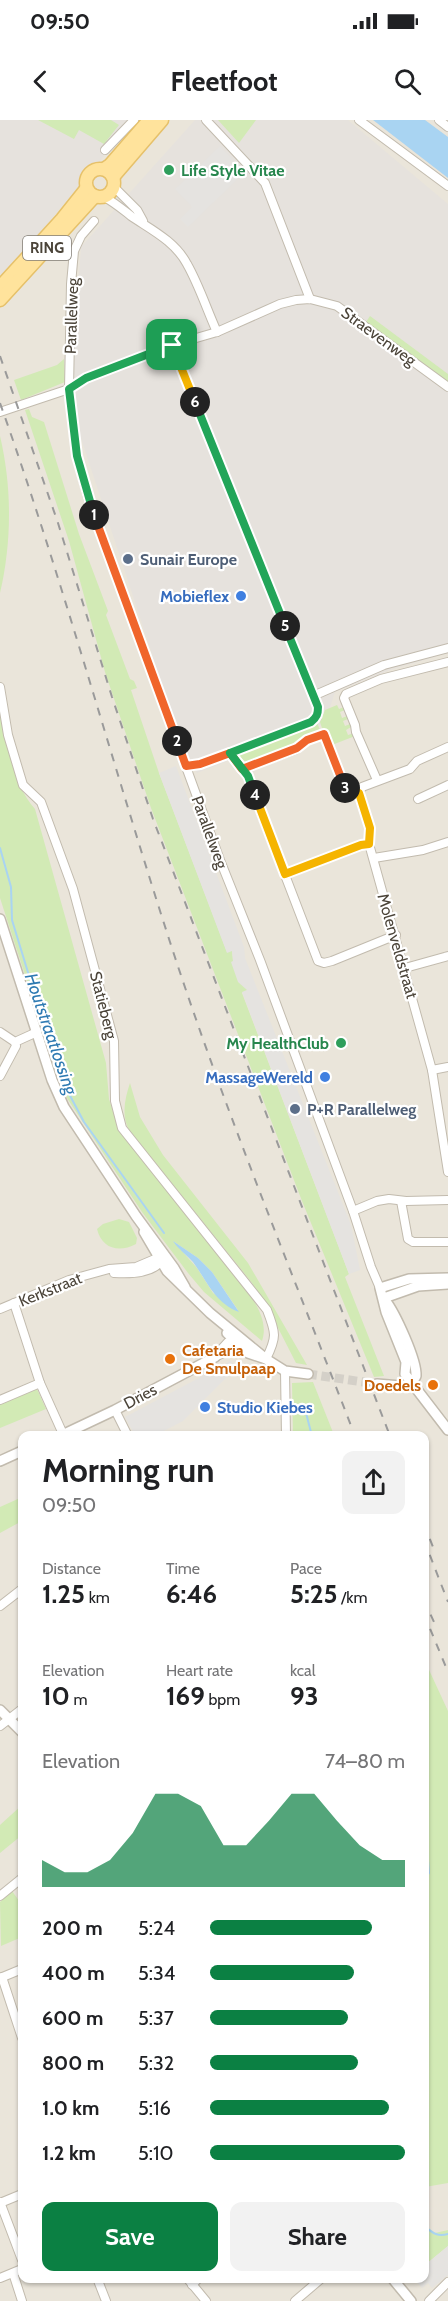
<!DOCTYPE html>
<meta charset="utf-8">
<style>
:root{--surface:#fff;--page:#f2f2f2;--text:#202124;--muted:#757577;--accent:#0b8043}
body{margin:0;font-family:Cabin,sans-serif;background:var(--page);color:var(--text);height:100vh;display:flex;flex-direction:column;font-size:22px;white-space:nowrap}
*{box-sizing:border-box;margin:0}
p{font-size:20px;color:var(--muted)}
.icon{flex:none;width:33px;height:33px;fill:none;stroke:currentColor;stroke-width:2;stroke-linecap:round;stroke-linejoin:round}
.map{position:relative;flex:1;overflow:hidden}
.drawer{position:absolute;left:18px;top:1311px;width:411px;height:852px;display:flex;flex-direction:column;background:var(--surface);border-radius:12px;box-shadow:0 2px 4px #0004}
.drawer>*{flex:none}
.pin{position:absolute;display:grid;place-items:center;width:51px;height:51px;color:#fff;margin:-26px;border-radius:12px;box-shadow:0 3px 9px #0006}
.km{position:absolute;width:30px;height:30px;margin:-15px;border-radius:50%;background:#222;color:#fff;font-size:16px;line-height:30px;text-align:center}
.round{display:grid;place-items:center;flex:none;width:63px;height:63px;border-radius:12px;background:var(--page)}
.overview{display:flex;align-items:center;justify-content:space-between;height:102px;padding:0 24px}
h1{font-size:33px;font-weight:800;line-height:45px}
.stats{display:grid;grid-template-columns:repeat(3,1fr);gap:9px;height:102px;padding:6px 24px}
.stats div{display:grid;align-content:center}
.stats b{font-size:26px;font-weight:800}
.stats small{font-size:16px;font-weight:400}
.stats p{font-size:16px}
.chart{height:168px;padding:12px 24px}
.chart p{display:flex;justify-content:space-between}
.chart svg{width:100%;height:108px;margin-top:6px;fill:var(--accent);opacity:.7}
.primary-button{display:flex;gap:12px;margin-top:auto;padding:12px 24px}
.primary-button a{flex:1;height:69px;border-radius:12px;background:var(--accent);color:#fff;font-size:24px;font-weight:800;line-height:69px;text-align:center}
.primary-button a+a{background:var(--page);color:var(--text)}
ul{padding:0 24px;list-style:none;font-size:20px}
li{display:grid;grid-template-columns:96px 72px 1fr;align-items:center;height:45px}
li i{height:15px;border-radius:8px;background:var(--accent)}
.status{display:flex;justify-content:space-between;align-items:center;height:42px;padding:0 30px;background:var(--surface);direction:ltr}
.status svg{height:16px;fill:currentColor}
header{display:flex;justify-content:space-between;align-items:center;height:78px;padding:0 24px;background:var(--surface);font-size:27px;font-weight:800}
.map>svg:first-child{display:block}
.residential{fill:#eae5da;fill-rule:evenodd}
.industrial{fill:#e6e2dd}
.green{fill:#d2eab5;fill-rule:evenodd}
.parking{fill:#e5e3e0}
.water{fill:#a9d4f2}
.lines{fill:none;stroke-linecap:round;stroke-linejoin:round}
.stream{stroke:#a9d4f2;stroke-width:2}
.tertiary-tunnel{stroke:#d4d0c8;stroke-width:9;stroke-dasharray:9 4.5;stroke-linecap:butt}
.minor-casing{stroke:#c2bbae;stroke-width:10}
.tertiary-casing{stroke:#c2bbae;stroke-width:12}
.primary-casing{stroke:#e6c16a;stroke-width:15}
.minor{stroke:#fff;stroke-width:8}
.tertiary{stroke:#fff;stroke-width:9}
.primary{stroke:#ffe39c;stroke-width:12}
.rail{stroke:#9a9a9a;stroke-width:2;stroke-dasharray:8 8;stroke-linecap:butt}
.split-1-casing{stroke:#fff;stroke-width:12}
.split-2-casing{stroke:#fff;stroke-width:12}
.split-3-casing{stroke:#fff;stroke-width:12}
.split-4-casing{stroke:#fff;stroke-width:12}
.split-5-casing{stroke:#fff;stroke-width:12}
.split-6-casing{stroke:#fff;stroke-width:12}
.split-7-casing{stroke:#fff;stroke-width:12}
.split-1{stroke:#22a559;stroke-width:8}
.split-2{stroke:#f0652b;stroke-width:8}
.split-3{stroke:#f0652b;stroke-width:8}
.split-4{stroke:#f5b400;stroke-width:8}
.split-5{stroke:#22a559;stroke-width:8}
.split-6{stroke:#22a559;stroke-width:8}
.split-7{stroke:#f5b400;stroke-width:8}
.leisure-dot{fill:#2e9e5b;stroke:#fff;stroke-width:2}
.service-dot{fill:#5c6f8a;stroke:#fff;stroke-width:2}
.shop-dot{fill:#3f7fe0;stroke:#fff;stroke-width:2}
.food-dot{fill:#e8710a;stroke:#fff;stroke-width:2}
.labels{text-anchor:middle;stroke-width:4.5;stroke-linejoin:round;paint-order:stroke}
.shield{fill:#fff;stroke:#817c74;stroke-width:1.5}
.shield-label{font-size:15px;font-weight:bold;fill:#4b4439}
.leisure-label{font-size:16px;font-weight:bold;fill:#27864d;stroke:#fff;text-anchor:start}
.street-label{font-size:16px;fill:#4b4439;stroke:#fff}
.service-label{font-size:16px;font-weight:bold;fill:#4e5e75;stroke:#fff;text-anchor:start}
.shop-label{font-size:16px;font-weight:bold;fill:#366cbe;stroke:#fff;text-anchor:end}
.food-label{font-size:16px;font-weight:bold;fill:#c56008;stroke:#fff;text-anchor:start}
.water-label{font-size:18px;font-style:italic;fill:#2e7ab2;stroke:#fff}
</style>
<div class="status"><b>09:50</b><svg viewBox="0 0 49 12"><path d="M0 12V9h3v3zM5 12V6h3v6zM10 12V3h3v9zM15 12V0h3v12zM26 1h20v11H26zM47 4h2v5h-2z"/></svg></div>
<header><svg class="icon" aria-label="back" viewBox="0 0 24 24"><path d="M15 5l-7 7 7 7"/></svg>Fleetfoot<svg class="icon" aria-label="search" viewBox="0 0 24 24"><circle cx="10" cy="10" r="6"/><path d="M15 15l6 6"/></svg></header>
<div class="map">
<svg width="448" height="2181" viewBox="0 0 448 2181">
<rect width="100%" height="100%" fill="#f6f3ec"/>
<path class="residential" d="M0 0H448V2181H0ZM22 1316H424V2158H22Z"/>
<g class="industrial">
<path d="M0 0H134L0 160Z"/>
<path d="M195 0H348L448 84V533L390 550 335 572 325 603 197 653 183 628 77 306 73 232 81 127Z"/>
</g>
<g class="green">
<path d="M38 0H111L119 5 104 24 79 10 74 19Z"/>
<path d="M218 0H256L239 23Z"/>
<path d="M370 196 448 254V263L366 202Z"/>
<path d="M64 239 65 262 21 280 14 260 57 245Z"/>
<path d="M29 289 32 297 44 302 79 414 108 491 106 495 130 559 134 561 137 568 131 570 159 653 227 832 232 830 233 841 248 870 242 873 349 1154 345 1157 384 1256 374 1257 302 1081 151 688 105 552 69 421 25 290Z"/>
<path d="M0 316C12 367 12 421 0 473Z"/>
<path d="M337 585 339 589 344 587 345 590 340 592 342 598 347 596 348 599 343 601 345 606 350 604 351 607 346 610 348 615 354 613 355 616 332 625 327 610 323 611 320 602 325 590Z"/>
<path d="M0 594C8 625 13 665 35 689L106 943 109 979 119 1010 249 1173C258 1187 268 1204 262 1221L204 1172 188 1153 142 1092 63 972 0 778ZM173 1121 198 1138 212 1152 238 1190 213 1173 197 1148Z"/>
<path d="M317 603 321 612 301 620 295 626 292 624 255 639 249 643 238 638 237 635Z"/>
<path d="M130 963 140 997 163 1035 248 1143 307 1245 296 1243 275 1202 252 1163 129 1010C121 995 125 978 130 963Z"/>
<path d="M119 1099 129 1102 137 1118 136 1124C119 1133 102 1129 97 1109L103 1104Z"/>
<path d="M313 1262 334 1315H293L292 1263Z"/>
<path d="M37 1269 46 1289 0 1308V1284Z"/>
<path d="M20 1378 22 1385V1401L0 1413V1387Z"/>
<path d="M424 1539 448 1591V2063L425 2067Z"/>
<path d="M22 1685V1715L0 1733V1705Z"/>
<path d="M12 1771 22 1785V1817L1 1826 0 1782Z"/>
<path d="M424 2105 435 2113 448 2110V2126L425 2145Z"/>
</g>
<g class="parking">
<path d="M220 26 245 52 188 107 180 99 192 87 175 69Z"/>
<path d="M176 646 244 827 245 838 351 1105 360 1150 349 1154 242 872 247 870 238 862 231 842 233 841 232 831 227 833 159 653Z"/>
<path d="M231 1241 235 1249 183 1301 156 1315H135L125 1297Z"/>
<path d="M448 2126V2155L432 2168 428 2163 422 2168 415 2160 424 2158 425 2145Z"/>
</g>
<g class="water">
<path d="M373 0H425L448 17V58Z"/>
<path d="M173 1121 198 1138 212 1152 239 1192C215 1183 207 1161 193 1142 187 1135 178 1129 173 1121Z"/>
</g>
<g class="lines">
<g class="stream">
<path d="M0 728 11 767 12 800 52 931 67 970 84 1002 164 1113"/>
<path d="M306 1293 312 1316"/>
<path d="M424 1734 428 1740 429 1753 424 1758"/>
<path d="M424 2106C433 2113 437 2117 448 2114"/>
</g>
<path class="tertiary-tunnel" d="M308 1254 377 1264"/>
<g class="minor-casing">
<g id="minor">
<path d="M206 0 265 63 310 179"/>
<path d="M359 0 448 66"/>
<path d="M439 0 448 7"/>
<path d="M105 30 134 0"/>
<path d="M114 67 137 90 143 101"/>
<path d="M104 77C114 82 122 89 131 96 150 109 175 121 187 144 199 165 207 190 217 212"/>
<path d="M94 101 81 116 74 131 71 164 69 269 77 336 88 378 220 740 260 840 353 1091 371 1147 380 1168"/>
<path d="M172 225 318 587 317 597 311 602 200 644 186 647"/>
<path d="M0 292 69 269 85 258 172 225 217 212 280 184 296 180 310 179 337 186 448 267"/>
<path d="M0 567 8 615 23 665 41 682 73 769 114 921 115 981 122 1008 267 1190C276 1213 277 1217 266 1239"/>
<path d="M313 576 384 545 448 528"/>
<path d="M230 633 247 656 318 841 324 843 332 841 396 815"/>
<path d="M242 649 297 629 307 620 324 614 345 668 359 673 370 708 369 724 432 950 448 1052"/>
<path d="M377 660 356 612 355 605 344 578 346 574 381 559 448 542"/>
<path d="M359 673 362 667 410 649 417 641 448 627"/>
<path d="M418 679 448 665"/>
<path d="M374 738 423 730 448 722"/>
<path d="M285 754 361 725 369 724"/>
<path d="M405 848 448 836"/>
<path d="M0 912 15 922 37 912"/>
<path d="M432 950 448 947"/>
<path d="M0 956 16 926 15 922"/>
<path d="M401 1081 408 1119 413 1122H448"/>
<path d="M353 1091 377 1081 389 1079 406 1081 448 1080"/>
<path d="M114 1153C129 1154 155 1154 163 1138"/>
<path d="M14 1183 40 1263 63 1314"/>
<path d="M0 1189 69 1160 109 1149 136 1147 162 1136"/>
<path d="M216 1235 228 1222"/>
<path d="M215 1237 233 1228"/>
<path d="M285 1251 286 1316"/>
<path d="M0 1280 40 1263"/>
<path d="M115 1290 128 1316"/>
<path d="M0 1486 22 1469"/>
<path d="M0 1606 22 1589"/>
<path d="M0 1776 22 1758"/>
<path d="M2 1857 22 1918"/>
<path d="M0 1858 22 1849"/>
<path d="M0 2082 22 2140"/>
<path d="M0 2083 22 2074"/>
<path d="M13 2153 22 2181"/>
<path d="M0 2158 22 2149"/>
<path d="M97 2158 106 2181"/>
<path d="M187 2158 206 2181"/>
<path d="M192 2165 199 2158"/>
<path d="M295 2181 322 2158"/>
<path d="M429 2181 448 2162"/>
</g>
</g>
<g class="tertiary-casing">
<g id="tertiary">
<path d="M0 799 52 960 64 987 136 1096 174 1148 185 1167"/>
<path d="M144 1112 167 1151 210 1193 266 1239"/>
<path d="M448 1158 409 1159 380 1168 386 1192 406 1242 405 1254 448 1310"/>
<path d="M384 1178 418 1166 448 1164"/>
<path d="M385 1180C395 1193 417 1240 416 1256L412 1263"/>
<path d="M227 1213 248 1233 266 1239 285 1251 308 1254"/>
<path d="M377 1264 401 1266 412 1263"/>
<path d="M60 1316 115 1290 215 1237"/>
<path d="M0 1341 22 1331"/>
<path d="M0 1590 22 1612"/>
<path d="M392 2158 411 2181"/>
</g>
</g>
<g class="primary-casing">
<g id="primary">
<circle cx="100" cy="63" r="14"/>
<path d="M104 49 110 45 149 0"/>
<path d="M113 57 162 0"/>
<path d="M0 167 62 99 86 69"/>
<path d="M0 180 95 76"/>
</g>
</g>
<use href="#minor" class="minor"/>
<use href="#tertiary" class="tertiary"/>
<use href="#primary" class="primary"/>
<g class="rail">
<path d="M0 236 58 403 112 577 153 699 390 1316"/>
<path d="M0 283C63 461 112 643 170 822 224 989 292 1152 355 1316"/>
<path d="M424 1404 433 1427"/>
<path d="M424 1420 448 1482"/>
<path d="M424 1480 434 1502"/>
<path d="M424 1494 448 1552"/>
</g>
</g>
<g class="lines">
<g class="split-1-casing">
<path id="split-1" d="M94 395 77 336 69 269 86 258 172 225"/>
</g>
<g class="split-2-casing">
<path id="split-2" d="M94 395 177 621"/>
</g>
<g class="split-3-casing">
<path id="split-3" d="M177 621 186 646 200 644 230 633 242 649 297 628 307 620 324 614 345 668"/>
</g>
<g class="split-4-casing">
<path id="split-4" d="M255 675 285 754 361 725 369 724 370 708 359 673 345 668"/>
</g>
<g class="split-5-casing">
<path id="split-5" d="M255 675 248 656 230 633 311 602C317 597 318 594 318 587L285 506"/>
</g>
<g class="split-6-casing">
<path id="split-6" d="M195 282 285 506"/>
</g>
<g class="split-7-casing">
<path id="split-7" d="M172 225 195 282"/>
</g>
<use href="#split-1" class="split-1"/>
<use href="#split-2" class="split-2"/>
<use href="#split-3" class="split-3"/>
<use href="#split-4" class="split-4"/>
<use href="#split-5" class="split-5"/>
<use href="#split-6" class="split-6"/>
<use href="#split-7" class="split-7"/>
</g>
<g class="leisure-dot">
<circle cx="169" cy="50" r="6"/>
<circle cx="341" cy="923" r="6"/>
</g>
<g class="service-dot">
<circle cx="128" cy="439" r="6"/>
<circle cx="295" cy="989" r="6"/>
</g>
<g class="shop-dot">
<circle cx="241" cy="476" r="6"/>
<circle cx="325" cy="957" r="6"/>
<circle cx="205" cy="1287" r="6"/>
</g>
<g class="food-dot">
<circle cx="170" cy="1239" r="6"/>
<circle cx="433" cy="1265" r="6"/>
</g>
<g class="labels">
<rect class="shield" x="23" y="116" width="48" height="24" rx="4.5"/>
<g class="shield-label">
<text x="47" y="133">RING</text>
</g>
<g class="leisure-label">
<text x="181" y="56">Life Style Vitae</text>
<text x="329" y="929" text-anchor="end">My HealthClub</text>
</g>
<g class="street-label">
<text transform="translate(71 196) rotate(-88)" y="6">Parallelweg</text>
<text transform="translate(379 216) rotate(36)" y="6">Straevenweg</text>
<text transform="translate(210 712) rotate(70)" y="6">Parallelweg</text>
<text transform="translate(398 826) rotate(74)" y="6">Molenveldstraat</text>
<text transform="translate(104 885) rotate(76)" y="6">Statieberg</text>
<text transform="translate(50 1169) rotate(-22)" y="6">Kerkstraat</text>
<text transform="translate(140 1276) rotate(-28)" y="6">Dries</text>
</g>
<g class="service-label">
<text x="140" y="445">Sunair Europe</text>
<text x="307" y="995">P+R Parallelweg</text>
</g>
<g class="shop-label">
<text x="229" y="482">Mobieflex</text>
<text x="313" y="963">MassageWereld</text>
<text x="217" y="1293" text-anchor="start">Studio Kiebes</text>
</g>
<g class="food-label">
<text x="182" y="1236">Cafetaria<tspan x="182" dy="18">De Smulpaap</tspan></text>
<text x="421" y="1271" text-anchor="end">Doedels</text>
</g>
<g class="water-label">
<text transform="translate(51 914) rotate(71)" y="6">Houtstraatlossing</text>
</g>
</g>
</svg>
<div class="pin" style="left:172px;top:225px;background:#1e9e55"><svg class="icon" aria-label="arrive" viewBox="0 0 24 24"><path d="M6 21V4h12l-3 4 3 4H6"/></svg></div>
<b class="km" style="left:94px;top:395px">1</b>
<b class="km" style="left:177px;top:621px">2</b>
<b class="km" style="left:345px;top:668px">3</b>
<b class="km" style="left:255px;top:675px">4</b>
<b class="km" style="left:285px;top:506px">5</b>
<b class="km" style="left:195px;top:282px">6</b>
<section class="drawer">
<div class="overview"><div><h1>Morning run</h1><p>09:50</p></div><a class="round"><svg class="icon" aria-label="share" viewBox="0 0 24 24"><path d="M12 15V3M7 8l5-5 5 5M5 13v7h14v-7"/></svg></a></div>
<div class="stats">
<div><p>Distance</p><b>1.25<small> km</small></b></div>
<div><p>Time</p><b>6:46</b></div>
<div><p>Pace</p><b>5:25<small> /km</small></b></div>
</div>
<div class="stats">
<div><p>Elevation</p><b>10<small> m</small></b></div>
<div><p>Heart rate</p><b>169<small> bpm</small></b></div>
<div><p>kcal</p><b>93</b></div>
</div>
<div class="chart"><p><span>Elevation</span>74–80 m</p>
<svg viewBox="0 0 160 44" preserveAspectRatio="none"><path d="M0 44V33L10 38L20 38L30 33L40 22L50 6L60 6L70 11L80 27L90 27L100 17L110 6L120 6L130 17L140 27L150 33L160 33V44z"/></svg>
</div>
<ul>
<li><b>200 m</b>5:24<i style="width:83%"></i></li>
<li><b>400 m</b>5:34<i style="width:74%"></i></li>
<li><b>600 m</b>5:37<i style="width:71%"></i></li>
<li><b>800 m</b>5:32<i style="width:76%"></i></li>
<li><b>1.0 km</b>5:16<i style="width:92%"></i></li>
<li><b>1.2 km</b>5:10<i style="width:100%"></i></li>
</ul>
<div class="primary-button"><a>Save</a><a>Share</a></div>
</section>
</div>
